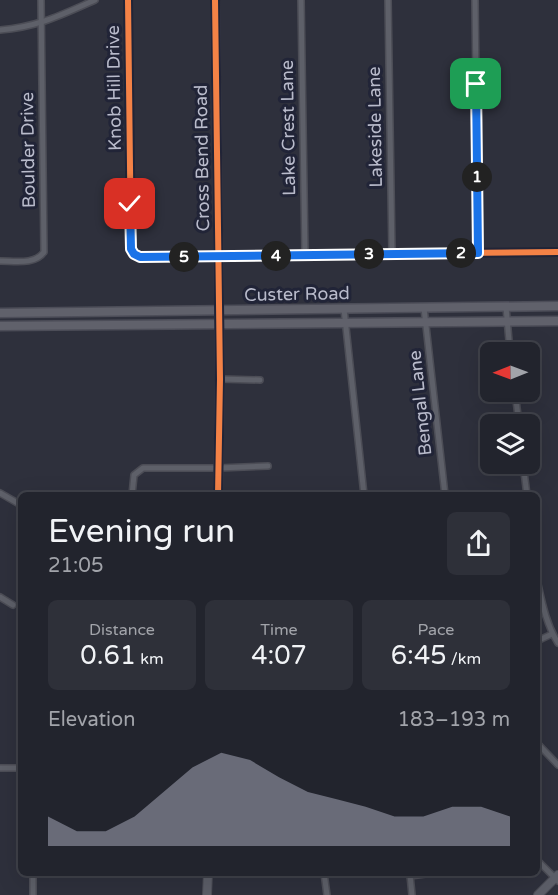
<!DOCTYPE html>
<meta charset="utf-8">
<style>
:root{--surface:#22242d;--page:#2e3039;--text:#f1f3f6;--muted:#a2a4aa;--line:#3f4149;--accent:#888a99}
body{margin:0;font-family:"Varela Round",sans-serif;background:var(--page);color:var(--text);height:100vh;display:flex;flex-direction:column;font-size:22px;white-space:nowrap}
*{box-sizing:border-box;margin:0}
p{font-size:20px;color:var(--muted)}
.icon{flex:none;width:33px;height:33px;fill:none;stroke:currentColor;stroke-width:2;stroke-linecap:round;stroke-linejoin:round}
.map{position:relative;flex:1;overflow:hidden}
.panel{position:absolute;left:18px;top:492px;width:522px;height:384px;display:flex;flex-direction:column;background:var(--surface);border-radius:9px;box-shadow:0 6px 24px #0002,0 0 0 2px var(--line)}
.panel>*{flex:none}
.needle{width:39px;rotate:269deg}
.controls{position:absolute;left:480px;top:342px;display:grid;gap:12px}
.controls a{display:grid;place-items:center;width:60px;height:60px;border-radius:9px;background:var(--surface);box-shadow:0 6px 24px #0002,0 0 0 2px var(--line);font-size:30px}
.pin{position:absolute;display:grid;place-items:center;width:51px;height:51px;color:#fff;margin:-26px;border-radius:12px;box-shadow:0 3px 9px #0006}
.km{position:absolute;width:30px;height:30px;margin:-15px;border-radius:50%;background:#222;color:#fff;font-size:16px;line-height:30px;text-align:center}
.round{display:grid;place-items:center;flex:none;width:63px;height:63px;border-radius:9px;background:var(--page)}
.headline{display:flex;align-items:center;justify-content:space-between;height:102px;padding:0 30px}
h1{font-size:33px;font-weight:600;line-height:45px}
.stats{display:grid;grid-template-columns:repeat(3,1fr);gap:9px;height:102px;padding:6px 30px}
.stats div{display:grid;align-content:center;border-radius:9px;background:var(--page);text-align:center}
.stats b{font-size:26px;font-weight:600}
.stats small{font-size:16px;font-weight:400}
.stats p{font-size:16px}
.chart{height:168px;padding:12px 30px}
.chart p{display:flex;justify-content:space-between}
.chart svg{width:100%;height:108px;margin-top:6px;fill:var(--accent);opacity:.7}
.map>svg:first-child{display:block}
.lines{fill:none;stroke-linecap:round;stroke-linejoin:round}
.street-casing{stroke:#4c4d56;stroke-width:8}
.secondary-casing{stroke:#4c4d56;stroke-width:10}
.primary-casing{stroke:#4c4d58;stroke-width:11}
.street{stroke:#5e6069;stroke-width:5}
.secondary{stroke:#5c5e68;stroke-width:8}
.primary{stroke:#60616b;stroke-width:8}
.cycleway-casing{stroke:#212437;stroke-width:10}
.cycleway{stroke:#f48246;stroke-width:6}
.route-casing{stroke:#fff;stroke-width:12}
.route{stroke:#1a73e8;stroke-width:8}
.labels{text-anchor:middle;stroke-width:6;stroke-linejoin:round;paint-order:stroke}
.street-label{font-size:18px;fill:#b9bbcb;stroke:#212437}
</style>
<div class="map">
<svg width="558" height="895" viewBox="0 0 558 895">
<rect width="100%" height="100%" fill="#2e303c"/>
<g class="lines">
<g class="street-casing">
<g id="street">
<path d="M128 0 131 249 137 256 558 252"/>
<path d="M301 0 305 255"/>
<path d="M388 0 392 254"/>
<path d="M475 0 478 253"/>
<path d="M0 30C38 27 61 15 95 0"/>
<path d="M0 261C15 261 35 265 44 252L41 0"/>
<path d="M506 307 510 352"/>
<path d="M424 308 445 495"/>
<path d="M344 309 364 495"/>
<path d="M220 379 260 380"/>
<path d="M515 392 519 424"/>
<path d="M523 464 527 495"/>
<path d="M0 493 21 505"/>
<path d="M132 495 134 475 143 468H219L268 466"/>
<path d="M537 580C542 602 546 624 558 643"/>
<path d="M0 597 13 605"/>
<path d="M537 641 552 634"/>
<path d="M537 743 558 765"/>
<path d="M0 768H21"/>
<path d="M537 860 558 881"/>
<path d="M33 873V895"/>
<path d="M324 873 327 895"/>
<path d="M410 875 412 895"/>
<path d="M410 876 433 873"/>
</g>
</g>
<g class="secondary-casing">
<g id="secondary">
<path d="M215 0 220 379 218 495"/>
<path d="M207 895 208 873"/>
<path d="M538 895 558 875"/>
</g>
</g>
<g class="primary-casing">
<g id="primary">
<path d="M0 313 558 306"/>
<path d="M0 326 558 321"/>
</g>
</g>
<use href="#street" class="street"/>
<use href="#secondary" class="secondary"/>
<use href="#primary" class="primary"/>
<g class="cycleway-casing">
<g id="cycleway">
<path d="M128 0 131 249 137 256 558 252"/>
<path d="M215 0 220 379 218 495"/>
</g>
</g>
<use href="#cycleway" class="cycleway"/>
</g>
<g class="lines">
<g class="route-casing">
<path id="route" d="M130 204 131 249 134 254 140 257 478 253 476 84"/>
</g>
<use href="#route" class="route"/>
</g>
<g class="labels">
<g class="street-label">
<text transform="translate(114 88) rotate(-91)" y="6">Knob Hill Drive</text>
<text transform="translate(375 127) rotate(-91)" y="6">Lakeside Lane</text>
<text transform="translate(288 128) rotate(-91)" y="6">Lake Crest Lane</text>
<text transform="translate(28 150) rotate(-91)" y="6">Boulder Drive</text>
<text transform="translate(202 158) rotate(-91)" y="6">Cross Bend Road</text>
<text transform="translate(297 294) rotate(-1)" y="6">Custer Road</text>
<text transform="translate(420 403) rotate(-96)" y="6">Bengal Lane</text>
</g>
</g>
</svg>
<div class="controls">
<a><svg class="needle" viewBox="-14 -14 28 28"><path d="M0-13l5 13h-10z" fill="#e53935"/><path d="M0 13l5-13h-10z" fill="#a2a4aa"/></svg></a>
<a><svg class="icon" aria-label="layers" viewBox="0 0 24 24"><path d="M12 4l9 5-9 5-9-5zM3 14l9 5 9-5"/></svg></a>
</div>
<div class="pin" style="left:476px;top:84px;background:#1e9e55"><svg class="icon" aria-label="arrive" viewBox="0 0 24 24"><path d="M6 21V4h12l-3 4 3 4H6"/></svg></div>
<div class="pin" style="left:130px;top:204px;background:#d93025"><svg class="icon" aria-label="check" viewBox="0 0 24 24"><path d="M5 12l5 5 9-10"/></svg></div>
<b class="km" style="left:477px;top:177px">1</b>
<b class="km" style="left:461px;top:253px">2</b>
<b class="km" style="left:369px;top:254px">3</b>
<b class="km" style="left:276px;top:256px">4</b>
<b class="km" style="left:184px;top:257px">5</b>
<section class="panel">
<div class="headline"><div><h1>Evening run</h1><p>21:05</p></div><a class="round"><svg class="icon" aria-label="share" viewBox="0 0 24 24"><path d="M12 15V3M7 8l5-5 5 5M5 13v7h14v-7"/></svg></a></div>
<div class="stats">
<div><p>Distance</p><b>0.61<small> km</small></b></div>
<div><p>Time</p><b>4:07</b></div>
<div><p>Pace</p><b>6:45<small> /km</small></b></div>
</div>
<div class="chart"><p><span>Elevation</span>183–193 m</p>
<svg viewBox="0 0 160 44" preserveAspectRatio="none"><path d="M0 44V32L10 38L20 38L30 32L40 22L50 12L60 6L70 9L80 16L90 22L100 25L110 28L120 32L130 32L140 28L150 28L160 32V44z"/></svg>
</div>
</section>
</div>
